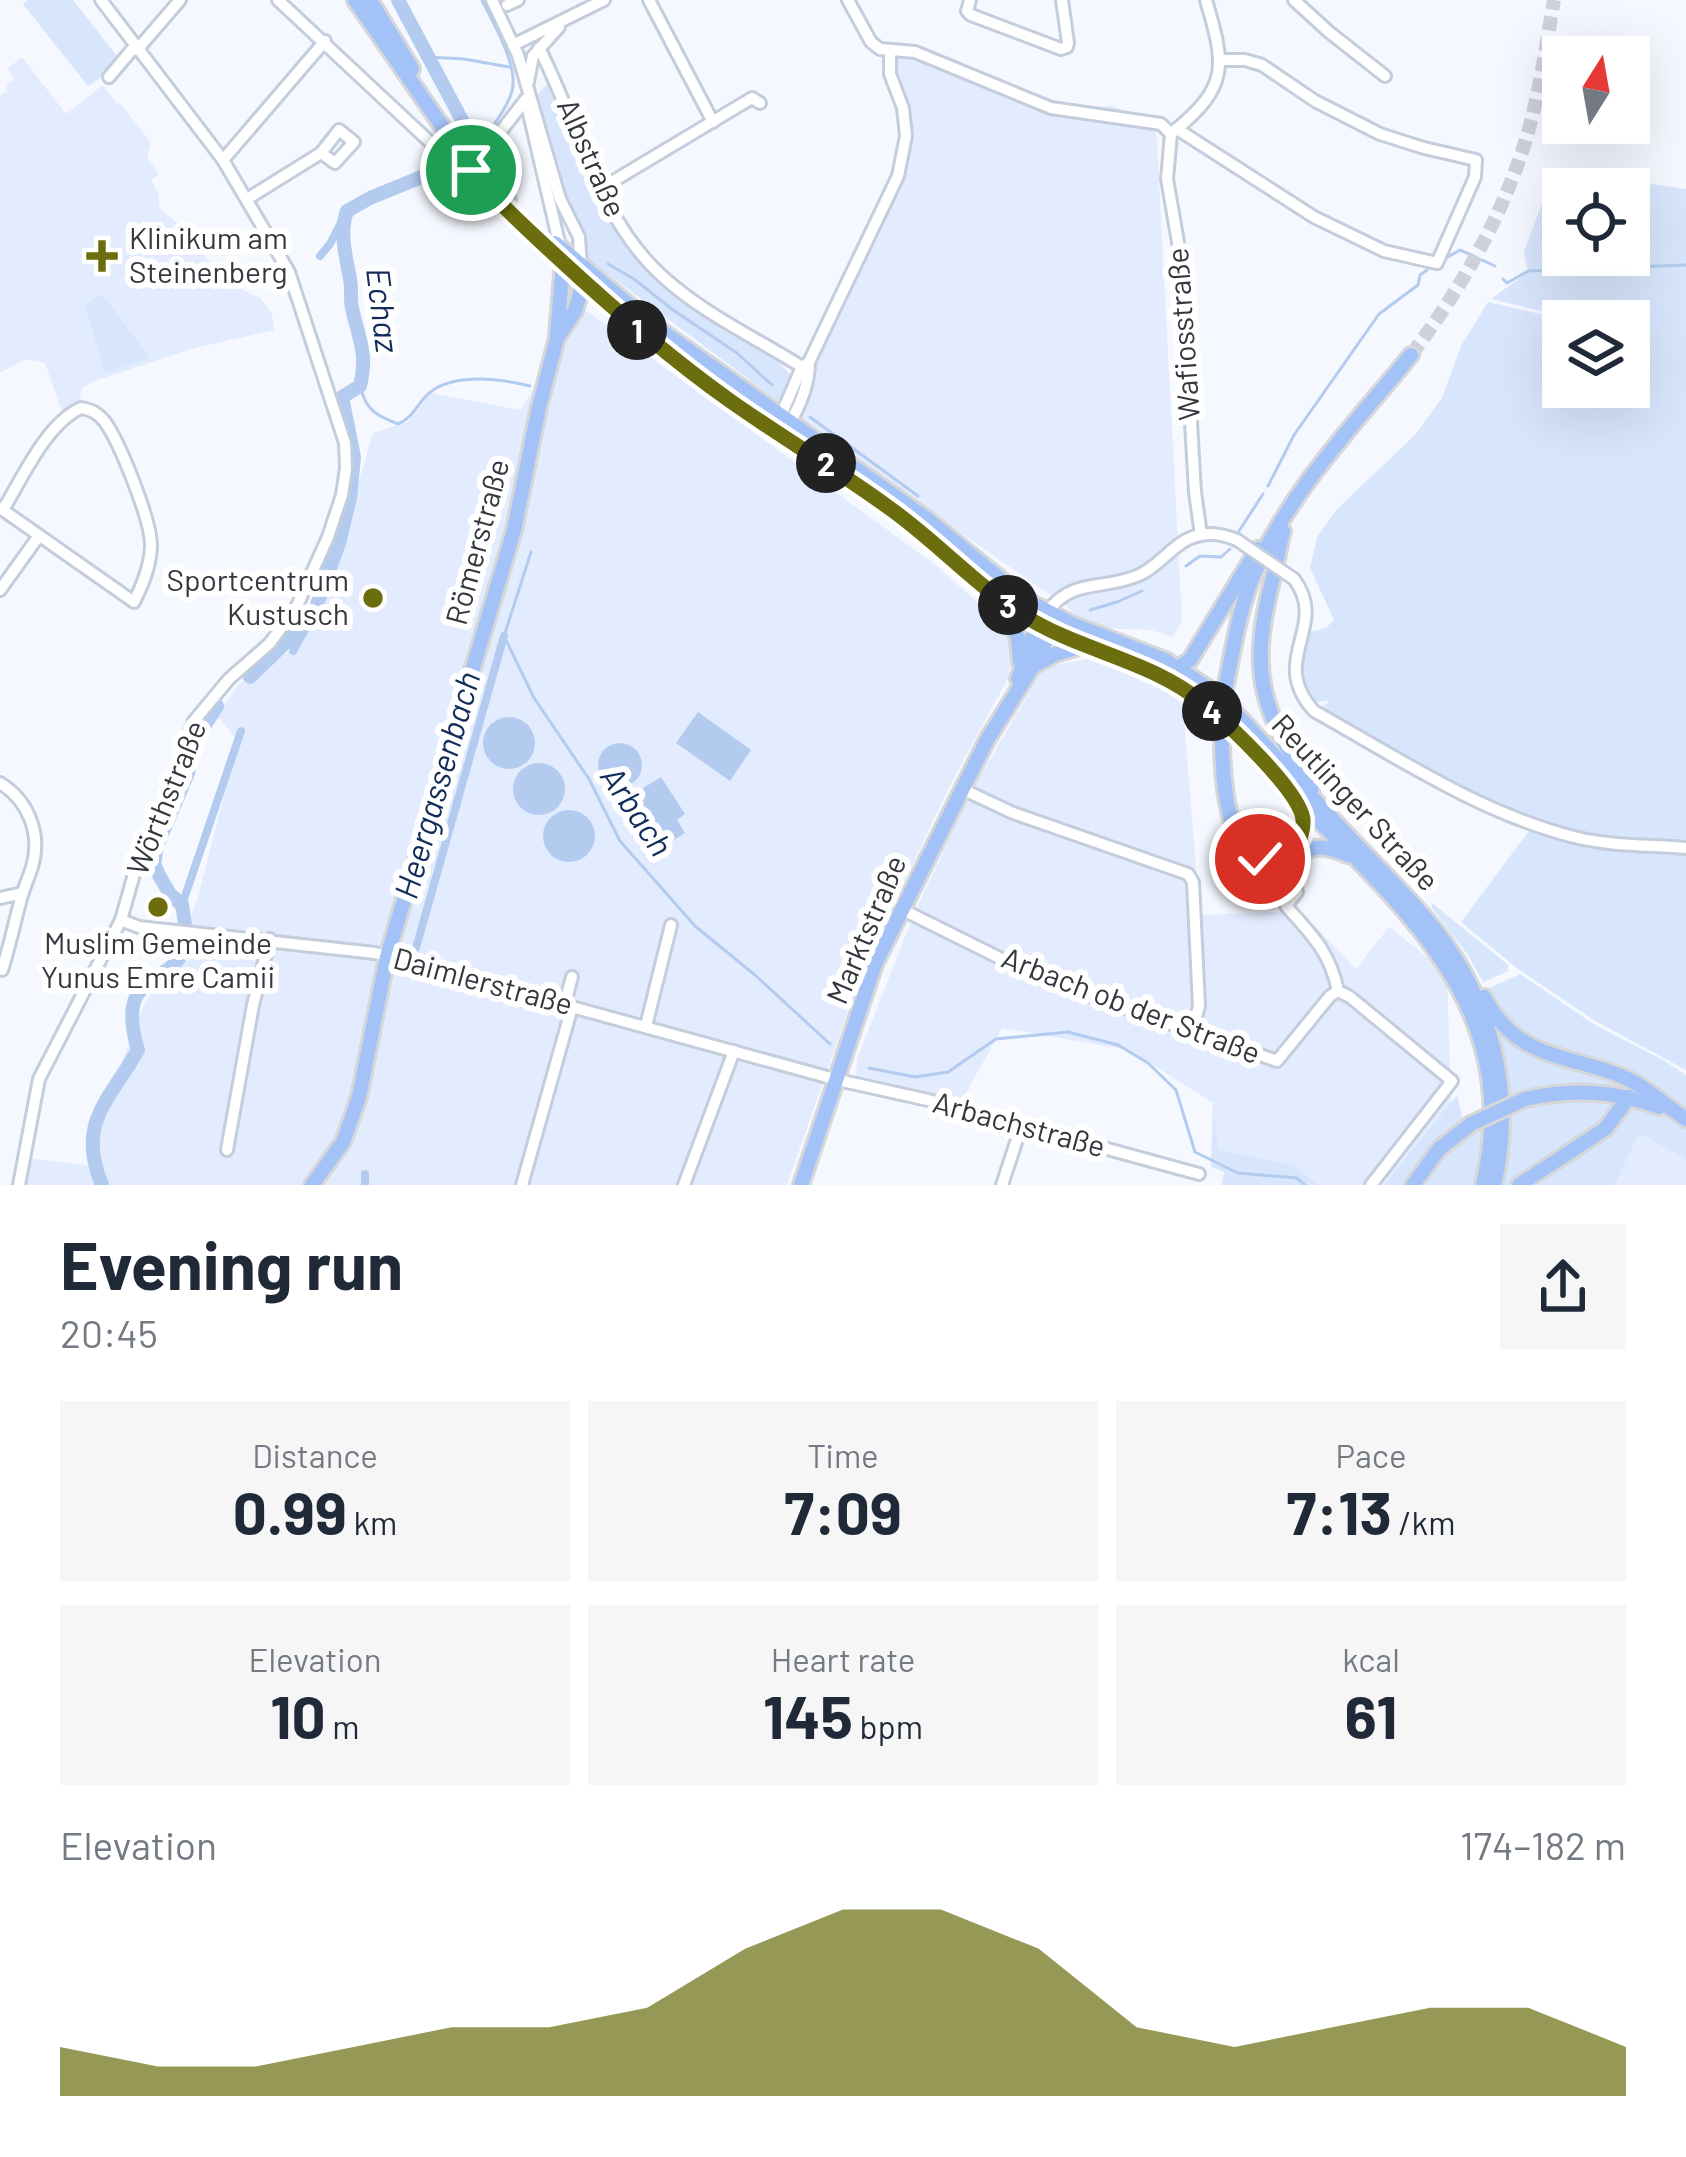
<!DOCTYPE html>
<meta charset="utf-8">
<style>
:root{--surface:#fff;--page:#f6f6f7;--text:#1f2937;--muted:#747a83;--accent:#6b6d0e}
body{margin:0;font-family:Barlow,sans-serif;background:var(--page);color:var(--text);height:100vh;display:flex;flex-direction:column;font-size:45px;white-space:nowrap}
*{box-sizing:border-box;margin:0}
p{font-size:39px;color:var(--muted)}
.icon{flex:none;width:66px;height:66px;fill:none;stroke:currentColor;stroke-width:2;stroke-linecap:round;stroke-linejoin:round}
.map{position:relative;height:1185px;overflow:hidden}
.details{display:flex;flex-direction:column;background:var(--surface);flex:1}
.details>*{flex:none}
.needle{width:78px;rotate:11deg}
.fabs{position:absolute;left:1542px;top:36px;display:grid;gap:24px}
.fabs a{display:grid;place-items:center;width:108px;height:108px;border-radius:0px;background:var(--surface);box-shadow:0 12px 48px #0002;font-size:60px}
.pin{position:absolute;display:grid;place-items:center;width:102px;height:102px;color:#fff;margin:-51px;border:6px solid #fff;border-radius:50%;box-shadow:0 3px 12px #0007}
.km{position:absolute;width:60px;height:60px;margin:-30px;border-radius:50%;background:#222;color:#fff;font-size:33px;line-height:60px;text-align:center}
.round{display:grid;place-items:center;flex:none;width:126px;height:126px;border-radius:0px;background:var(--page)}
.headline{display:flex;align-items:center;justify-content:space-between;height:204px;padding:0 60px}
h1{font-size:66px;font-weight:700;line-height:90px}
.metrics{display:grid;grid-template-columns:repeat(3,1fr);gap:18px;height:204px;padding:12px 60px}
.metrics div{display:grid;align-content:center;border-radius:0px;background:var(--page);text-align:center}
.metrics b{font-size:60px;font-weight:700}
.metrics small{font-size:33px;font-weight:400}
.metrics p{font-size:33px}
.chart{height:336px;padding:24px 60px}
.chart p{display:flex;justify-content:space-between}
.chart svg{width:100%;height:216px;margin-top:12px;fill:var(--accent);opacity:.7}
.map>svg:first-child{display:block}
.built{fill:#e2ecfe}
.green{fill:#d8e6fd;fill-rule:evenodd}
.water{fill:#b4cbf0}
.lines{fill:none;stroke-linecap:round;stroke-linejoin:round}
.stream{stroke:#b4cbf0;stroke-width:3}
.canal{stroke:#b4cbf0;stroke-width:8}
.river{stroke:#b4cbf0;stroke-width:14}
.major-tunnel{stroke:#ced1d8;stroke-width:14;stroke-dasharray:14 7;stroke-linecap:butt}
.minor-casing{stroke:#c4cddc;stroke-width:16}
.major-casing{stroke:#d6d7d8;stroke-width:20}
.minor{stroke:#fff;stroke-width:10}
.major{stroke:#a3c2f8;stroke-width:14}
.minor-bridge-casing{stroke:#c4cddc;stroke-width:16;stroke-linecap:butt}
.major-bridge-casing{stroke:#d6d7d8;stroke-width:20;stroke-linecap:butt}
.minor-bridge{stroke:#fff;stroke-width:10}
.major-bridge{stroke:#a3c2f8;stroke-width:14}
.route-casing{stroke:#fff;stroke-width:24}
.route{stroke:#6b6d0e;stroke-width:15}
.poi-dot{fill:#6b6d0e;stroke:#fff;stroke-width:4.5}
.labels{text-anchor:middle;stroke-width:12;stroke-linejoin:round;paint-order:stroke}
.street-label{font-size:30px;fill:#34373d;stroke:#fff}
.poi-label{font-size:30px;fill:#34373d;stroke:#fff;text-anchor:start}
.water-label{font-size:33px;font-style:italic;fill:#122c5a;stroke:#fff}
</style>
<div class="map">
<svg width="1686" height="1185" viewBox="0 0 1686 1185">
<rect width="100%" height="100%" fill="#f5f8ff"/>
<g class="built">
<path d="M901 50 1051 108 1112 106 1156 123 1182 620 1173 637 1151 630 1101 628 1079 619 1065 605 791 415 900 175 906 108 890 51Z"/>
<path d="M22 57 66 114 103 85 117 103 121 104 151 143 147 158 159 174 151 180 159 195V208L188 232 222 280 260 298 272 314 274 330 194 348 94 381 82 388 79 404 62 412 45 363 25 359 0 373V96L7 91V85L15 79 7 69Z"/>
<path d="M587 311 934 564 999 621 1012 646V659L1007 680 951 783 863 968 787 1185H12L20 1157 92 1166 97 1125 144 1005 176 958 198 897 238 741 217 715 240 683 287 653 330 580 373 433 408 422 431 393 520 410Z"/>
<path d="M1092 658 1182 696 1200 915 1300 911 1356 969 1389 927 1447 973 1451 1104 1384 1185H1318L1292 1165 1217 1150 1213 1103 1129 1050 1002 1028 958 1107 855 1092 857 1059 916 909 975 785 1044 667Z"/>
<path d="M1686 1121V1185H1615L1639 1132Z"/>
</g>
<g class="green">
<path d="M28 0H73L120 60 108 73 88 86 23 4Z"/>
<path d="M549 82 597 190 657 274 750 334 791 375 780 403 581 254 538 94Z"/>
<path d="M1567 172 1686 189V1070L1597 1022 1518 969 1461 922 1534 824 1479 802 1316 711 1330 701 1313 702C1298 678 1301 658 1309 632L1326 628 1334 620 1310 568 1317 537 1337 509 1415 435 1442 398 1461 346 1488 302 1571 321H1563V387H1629V334H1632L1629 332V321H1583L1491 299 1528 272 1524 252 1548 187ZM1563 189H1629V255H1563Z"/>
<path d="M102 294 150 358 105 374 85 305Z"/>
<path d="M1432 903 1508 965V971L1483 982 1468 955 1431 907Z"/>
<path d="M1520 974 1595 1025 1663 1060 1686 1075V1110C1668 1097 1651 1082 1630 1073 1613 1065 1593 1064 1575 1059 1535 1046 1509 1023 1485 990Z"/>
<path d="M1491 1019 1503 1031 1611 1075 1657 1100C1607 1081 1562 1081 1510 1095L1503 1047Z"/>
<path d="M1457 1095 1463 1120 1414 1170 1408 1185H1384Z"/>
<path d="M1560 1098 1621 1099 1591 1135 1526 1172 1511 1185H1499L1508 1149 1511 1111Z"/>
<path d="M1213 1103 1218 1150 1293 1165 1318 1185H1222L1224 1172 1211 1167Z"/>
<path d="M1640 1104 1672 1115 1686 1124V1159L1639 1133 1615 1185H1525L1626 1105Z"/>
<path d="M1486 1126 1478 1185H1419C1433 1159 1459 1137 1486 1126Z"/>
</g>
<g class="water">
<path d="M698 712 751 750 730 781 676 743Z"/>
<circle cx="509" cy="743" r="26"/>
<circle cx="620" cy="765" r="22"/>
<circle cx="539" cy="789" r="26"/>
<path d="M661 777 685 814 677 820 685 833 661 848 629 797Z"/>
<circle cx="569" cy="836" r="26"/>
</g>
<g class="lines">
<g class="stream">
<path d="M482 0C493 23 519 66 512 91 507 109 492 126 482 142"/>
<path d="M428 57 464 59 509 67"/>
<path d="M1446 258 1460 250 1495 266"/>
<path d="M608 264 634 279 673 310 737 353 772 385"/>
<path d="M1503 279 1507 283 1528 271 1686 265"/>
<path d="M360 386C366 410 375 415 398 424 415 417 418 400 433 390 459 373 502 379 530 386"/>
<path d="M810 417 918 496"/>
<path d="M1268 486 1294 435 1379 314 1418 285 1420 275 1427 270"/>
<path d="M1239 531 1263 494"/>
<path d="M531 552 504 636 534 698 589 779 620 841 695 926 755 975 830 1044"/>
<path d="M1186 566 1200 556 1221 557 1230 549"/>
<path d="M1090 610 1117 602 1142 591"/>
<path d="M869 1068 915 1077 948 1072 996 1039 1068 1032 1118 1045 1148 1063 1176 1090 1195 1152 1238 1173 1297 1178 1305 1185"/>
</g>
<g class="canal">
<path d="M320 256 330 244 347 211"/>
<path d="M293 651 313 616"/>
<path d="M182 905 241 731"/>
<path d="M416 948 504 636"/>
<path d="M365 1174V1185"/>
</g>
<g class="river">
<path d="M250 677 313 616 339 543 350 498 354 457 342 397 360 386C368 353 359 340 352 308 350 299 352 289 350 279 346 256 339 233 347 211L370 198 446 167 472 139 398 0"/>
<path d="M102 1185C76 1123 109 1101 138 1050 113 967 174 990 185 944 187 933 184 916 182 905L170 894 160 877 154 864 157 846 188 773 196 739 217 706"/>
</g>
<path class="major-tunnel" d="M1411 355C1461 289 1503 216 1527 136 1540 92 1546 45 1554 0"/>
<g class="minor-casing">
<g id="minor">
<path d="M278 0 447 158 475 179"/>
<path d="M492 0 518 55 560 199 579 237 581 267"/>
<path d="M649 0 713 122"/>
<path d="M848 0 871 42 880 49 915 52 1051 108 1161 124 1171 134"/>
<path d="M970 0 967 11 971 15 1061 49 1067 47 1068 43 1062 0"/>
<path d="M1294 0 1329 32 1385 76"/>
<path d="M507 5 518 0"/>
<path d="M513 45 604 0"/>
<path d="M539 48C578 123 597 217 662 276 702 313 756 338 802 367"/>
<path d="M137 50 180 0"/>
<path d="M109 77 135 46"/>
<path d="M528 82 533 56 559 27"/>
<path d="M527 105 561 251"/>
<path d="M1177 129 1314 217 1384 251 1437 263 1475 177 1476 160 1424 148 1380 134 1315 101 1262 65 1245 60H1221"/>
<path d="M1173 132C1230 86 1225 65 1206 0"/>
<path d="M1171 134 1167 179 1182 265 1195 492 1201 535"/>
<path d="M223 160 325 41"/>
<path d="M477 162 526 99"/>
<path d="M600 189 752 98 760 103"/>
<path d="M247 199 321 153 339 130 354 142 335 163 321 153"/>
<path d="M778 422 802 367 806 364"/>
<path d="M789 424C800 406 809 383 809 362L898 176 906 136 903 108 890 74V51"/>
<path d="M0 508 134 602C143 584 150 567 151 547 152 522 120 443 105 422 98 413 92 410 81 408 47 423 22 478 3 510"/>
<path d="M1294 579C1330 627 1267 659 1314 711 1398 758 1480 813 1574 837 1609 846 1650 845 1686 848"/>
<path d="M0 590 38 537"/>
<path d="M1047 612C1073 577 1103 591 1139 575 1162 565 1175 539 1201 535 1214 532 1225 535 1237 540"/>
<path d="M0 783C28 800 42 834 32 867 29 877 25 885 22 895 15 920 10 945 2 970"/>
<path d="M962 789 1013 813 1188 874 1193 882 1199 1006 1192 1031"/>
<path d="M1297 892 1286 906C1312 935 1330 952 1338 991"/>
<path d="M0 898 23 893"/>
<path d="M901 909 1042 979 1277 1061 1330 996 1338 991 1350 997 1452 1081 1371 1185"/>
<path d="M121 920 139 927 375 953 838 1080 928 1100 1199 1174"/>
<path d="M564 1006 572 977"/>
<path d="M646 1026 671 925"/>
<path d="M227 1150 253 1005 270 939"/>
<path d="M19 1185 39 1079 121 920 140 853 163 808 194 721 229 679 270 643 297 606 328 537 342 495 346 468 345 443 289 272 223 160 101 0"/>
<path d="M522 1185 572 1007"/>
<path d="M684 1185 734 1051"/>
<path d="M1002 1185 1021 1127"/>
</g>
</g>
<g class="major-casing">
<g id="major">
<path d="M355 0 479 180 521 225 638 331 725 397 892 509 1022 615 1065 636 1155 671 1202 703"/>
<path d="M370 0 412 69"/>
<path d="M464 147 508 199"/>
<path d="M555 243 653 325 927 519 1026 600 1072 624 1165 660 1211 690"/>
<path d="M557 335 563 263"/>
<path d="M1283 531C1279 546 1277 562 1273 577 1249 671 1259 707 1312 788"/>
<path d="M1001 604 1018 638 1020 662"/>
<path d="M1033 666 1055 654 1083 646"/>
<path d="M1178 668 1190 660 1258 549"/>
<path d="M1018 679 1033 636 1044 617"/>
<path d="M1226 685C1233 649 1239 610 1253 576 1289 491 1354 425 1411 355"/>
<path d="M1244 722C1279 761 1314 800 1350 838 1377 867 1407 895 1432 926 1491 999 1516 1093 1494 1185"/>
<path d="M1222 736C1222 769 1224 868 1276 860 1310 854 1309 838 1348 855"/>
<path d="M1239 738C1269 769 1298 801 1329 831 1432 934 1520 1028 1483 1185"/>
<path d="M1293 853C1303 834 1304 821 1297 801"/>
<path d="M1484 997C1516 1059 1566 1054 1621 1076 1646 1086 1664 1105 1686 1119"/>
<path d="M1525 1099C1572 1089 1614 1090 1659 1107"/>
<path d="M312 1185 343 1142 359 1097 387 957 514 530 539 407 557 338 575 311 583 283"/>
<path d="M801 1185 875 964 987 740 1033 666 1055 622"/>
<path d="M1413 1185 1439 1149 1471 1124"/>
<path d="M1519 1185 1605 1129 1629 1097"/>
</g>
</g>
<use href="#minor" class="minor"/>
<use href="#major" class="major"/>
<g class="minor-bridge-casing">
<path id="minor-bridge" d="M1237 540 1294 579"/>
</g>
<g class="major-bridge-casing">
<g id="major-bridge">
<path d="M1211 690 1244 722"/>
<path d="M1202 703 1239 738"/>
<path d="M1471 1124 1525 1099"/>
</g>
</g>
<use href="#minor-bridge" class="minor-bridge"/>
<use href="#major-bridge" class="major-bridge"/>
</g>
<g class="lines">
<g class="route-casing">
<path id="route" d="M471 170C496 201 525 227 554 254 610 306 667 356 729 400 781 437 836 469 888 507 935 540 974 584 1023 615 1081 652 1149 659 1203 703 1227 723 1299 790 1303 819 1304 831 1299 843 1293 853L1270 861 1260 859"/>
</g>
<use href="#route" class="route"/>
</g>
<g class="poi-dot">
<path d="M96 238h12v12h12v12h-12v12h-12v-12h-12v-12h12z"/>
<circle cx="373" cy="598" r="12"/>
<circle cx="158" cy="907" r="12"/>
</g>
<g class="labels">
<g class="street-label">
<text transform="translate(591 158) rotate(66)" y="10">Albstraße</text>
<text transform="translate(1184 334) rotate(-94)" y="10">Wafiosstraße</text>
<text transform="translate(478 542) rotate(-75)" y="10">Römerstraße</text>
<text transform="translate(167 798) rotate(-68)" y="10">Wörthstraße</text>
<text transform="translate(1355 803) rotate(47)" y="10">Reutlinger Straße</text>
<text transform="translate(867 930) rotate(-67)" y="10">Marktstraße</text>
<text transform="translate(483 982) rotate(15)" y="10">Daimlerstraße</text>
<text transform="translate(1131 1006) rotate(21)" y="10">Arbach ob der Straße</text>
<text transform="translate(1019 1125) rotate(15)" y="10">Arbachstraße</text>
</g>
<g class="poi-label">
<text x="129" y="249">Klinikum am<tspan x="129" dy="34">Steinenberg</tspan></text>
<text x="349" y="591" text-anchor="end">Sportcentrum<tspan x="349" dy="34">Kustusch</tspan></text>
<text x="158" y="954" text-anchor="middle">Muslim Gemeinde<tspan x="158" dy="34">Yunus Emre Camii</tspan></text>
</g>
<g class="water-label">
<text transform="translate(383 310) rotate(83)" y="12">Echaz</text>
<text transform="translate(437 785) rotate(-74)" y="12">Heergassenbach</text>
<text transform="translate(637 811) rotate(56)" y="12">Arbach</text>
</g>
</g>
</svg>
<div class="fabs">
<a><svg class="needle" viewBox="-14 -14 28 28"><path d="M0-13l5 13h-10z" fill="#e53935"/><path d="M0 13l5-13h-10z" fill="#747a83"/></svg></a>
<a><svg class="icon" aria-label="locate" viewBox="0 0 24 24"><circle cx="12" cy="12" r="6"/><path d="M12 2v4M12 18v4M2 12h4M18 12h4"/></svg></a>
<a><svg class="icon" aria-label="layers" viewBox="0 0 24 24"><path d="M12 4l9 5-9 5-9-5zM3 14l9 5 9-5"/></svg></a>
</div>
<div class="pin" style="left:471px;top:170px;background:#1e9e55"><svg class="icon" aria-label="arrive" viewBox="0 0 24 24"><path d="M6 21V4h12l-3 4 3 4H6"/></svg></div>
<div class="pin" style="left:1260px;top:859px;background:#d93025"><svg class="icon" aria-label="check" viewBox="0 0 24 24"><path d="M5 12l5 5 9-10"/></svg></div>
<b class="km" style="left:637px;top:330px">1</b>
<b class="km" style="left:826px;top:463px">2</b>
<b class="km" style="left:1008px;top:605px">3</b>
<b class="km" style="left:1212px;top:711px">4</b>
</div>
<section class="details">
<div class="headline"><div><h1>Evening run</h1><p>20:45</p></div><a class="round"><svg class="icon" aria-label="share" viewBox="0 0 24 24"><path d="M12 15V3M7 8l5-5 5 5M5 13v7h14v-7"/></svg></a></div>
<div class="metrics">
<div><p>Distance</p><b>0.99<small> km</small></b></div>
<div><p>Time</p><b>7:09</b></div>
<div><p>Pace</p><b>7:13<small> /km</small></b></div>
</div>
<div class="metrics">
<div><p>Elevation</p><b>10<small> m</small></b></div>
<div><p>Heart rate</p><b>145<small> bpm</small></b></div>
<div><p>kcal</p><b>61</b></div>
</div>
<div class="chart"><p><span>Elevation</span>174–182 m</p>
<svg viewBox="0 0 160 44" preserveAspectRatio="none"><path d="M0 44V34L10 38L20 38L30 34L40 30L50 30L60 26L70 14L80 6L90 6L100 14L110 30L120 34L130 30L140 26L150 26L160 34V44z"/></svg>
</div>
</section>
